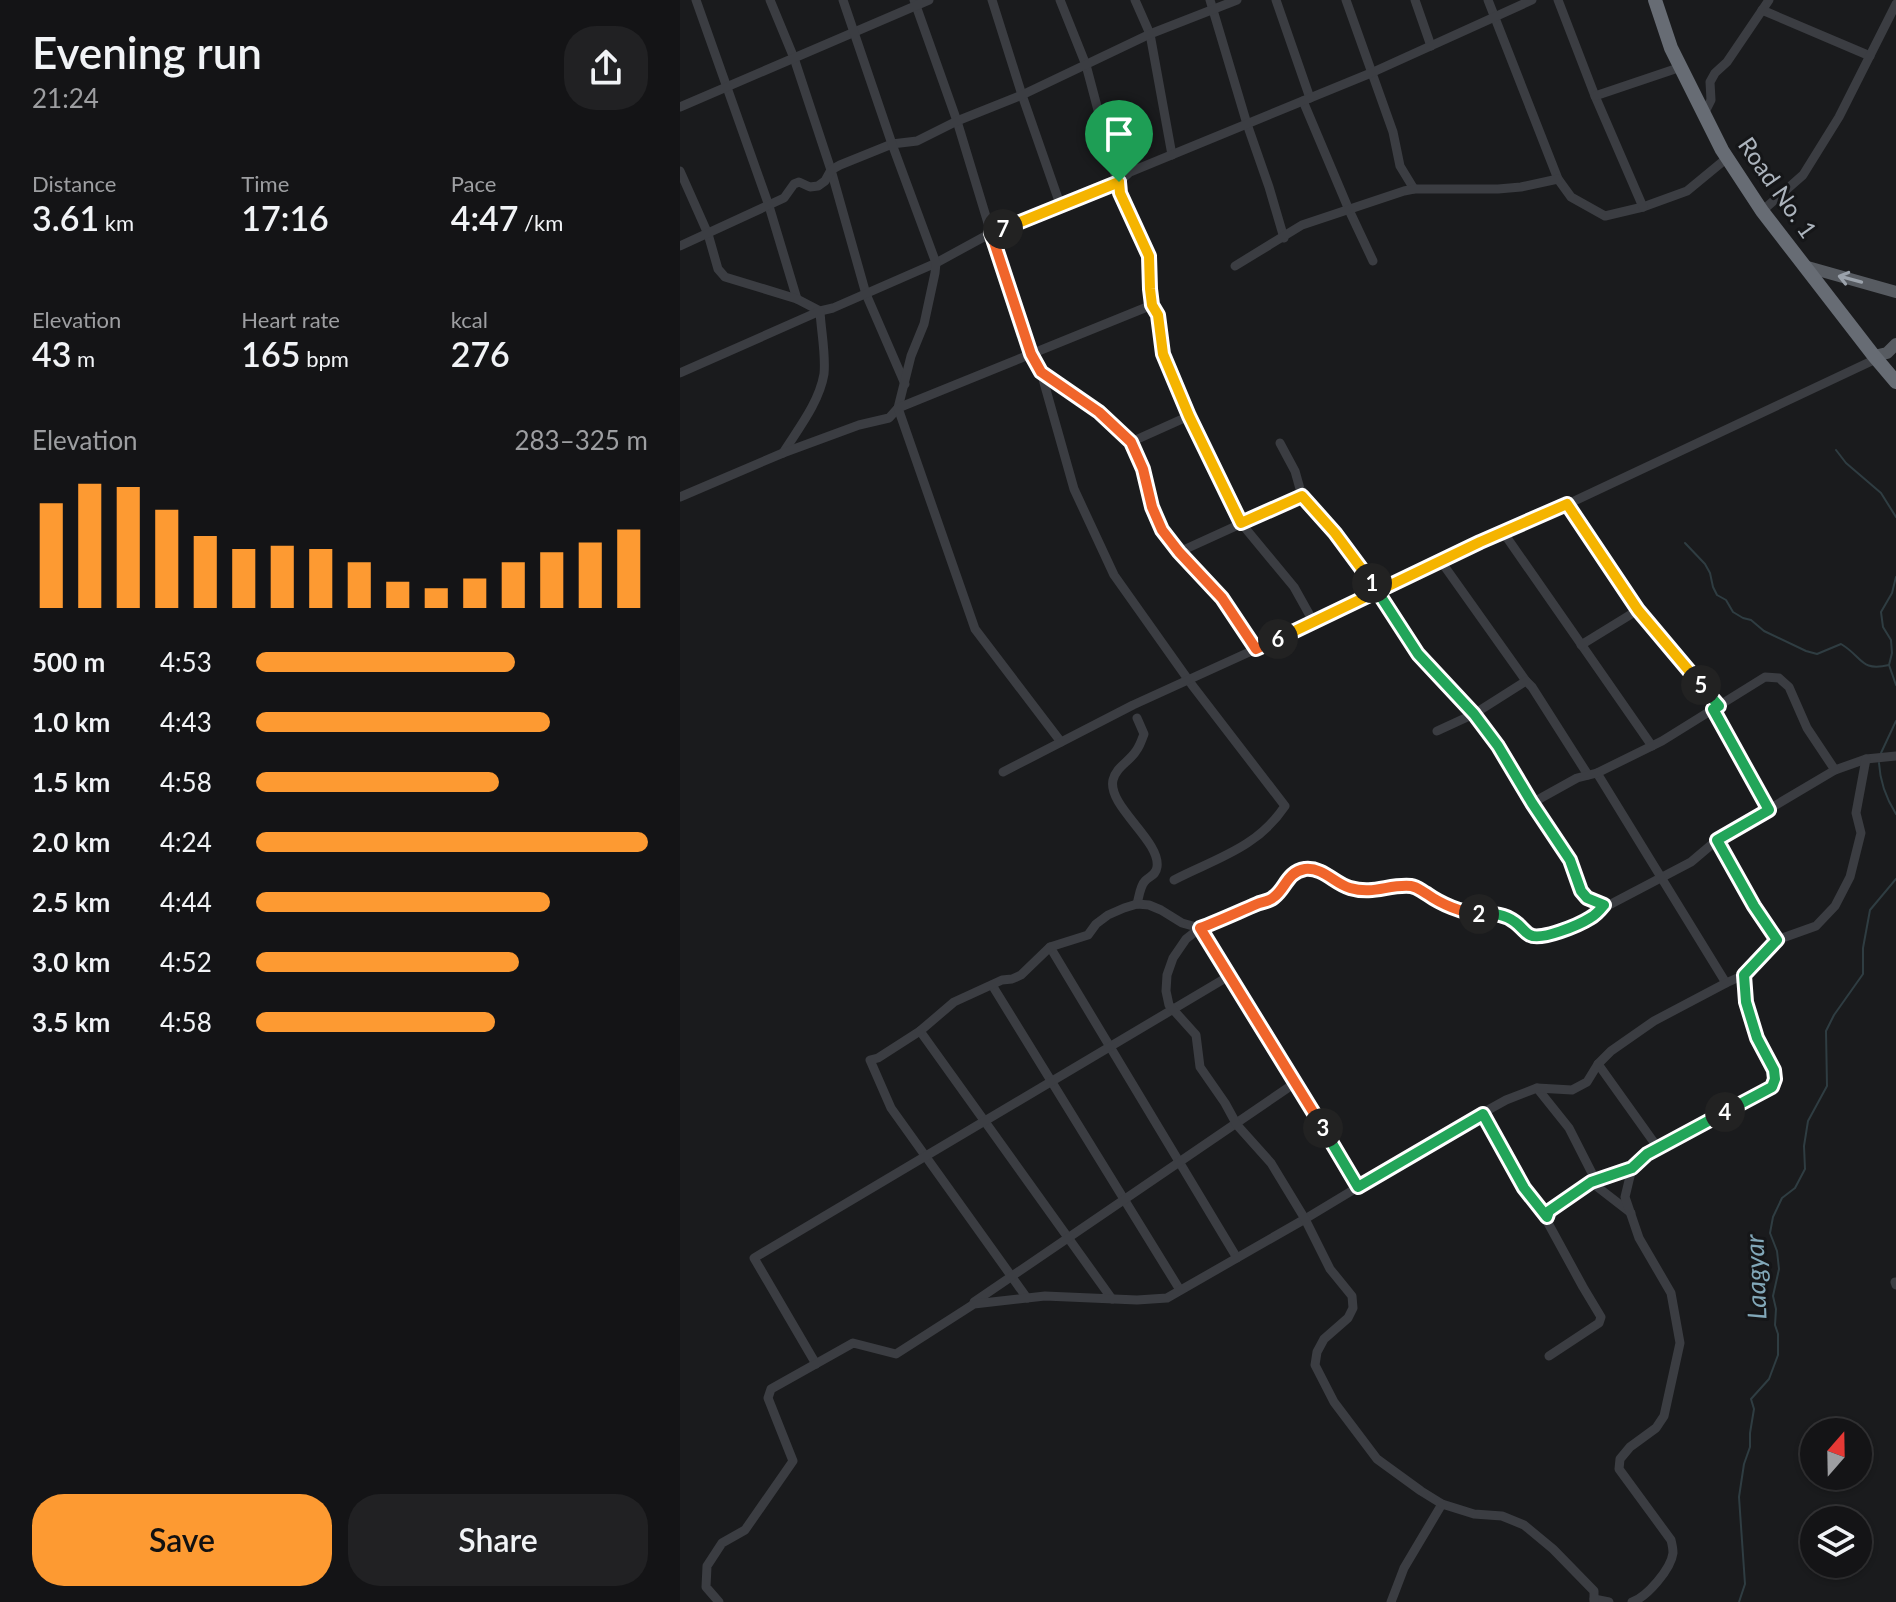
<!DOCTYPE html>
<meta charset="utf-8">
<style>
:root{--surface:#141416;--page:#212123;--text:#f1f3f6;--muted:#9d9ea1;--line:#333335;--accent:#fd9a32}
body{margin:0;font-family:Lato,sans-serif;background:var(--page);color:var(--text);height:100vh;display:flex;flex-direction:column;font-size:30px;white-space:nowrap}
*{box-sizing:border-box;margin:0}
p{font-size:26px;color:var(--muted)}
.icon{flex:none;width:44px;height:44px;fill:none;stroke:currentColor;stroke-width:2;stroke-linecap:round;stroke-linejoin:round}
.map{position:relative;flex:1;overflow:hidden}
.sheet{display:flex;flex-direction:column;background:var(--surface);width:680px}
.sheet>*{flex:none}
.needle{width:52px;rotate:20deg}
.tools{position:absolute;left:1120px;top:1418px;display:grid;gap:16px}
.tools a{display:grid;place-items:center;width:72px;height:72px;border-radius:50%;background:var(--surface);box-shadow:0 2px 6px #0004,0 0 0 2px var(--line);font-size:40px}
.pin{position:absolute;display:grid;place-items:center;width:68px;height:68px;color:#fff;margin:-82px -34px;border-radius:50% 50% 50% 0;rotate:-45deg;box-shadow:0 0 8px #0007}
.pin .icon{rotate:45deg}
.km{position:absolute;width:40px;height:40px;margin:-20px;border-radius:50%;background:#222;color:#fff;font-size:22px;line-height:40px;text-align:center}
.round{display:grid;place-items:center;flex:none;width:84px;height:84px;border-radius:32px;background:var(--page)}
.summary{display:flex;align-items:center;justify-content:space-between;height:136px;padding:0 32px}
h1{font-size:44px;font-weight:600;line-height:60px}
.stats{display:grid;grid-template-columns:repeat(3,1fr);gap:12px;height:136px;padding:8px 32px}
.stats div{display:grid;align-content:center}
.stats b{font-size:34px;font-weight:600}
.stats small{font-size:22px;font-weight:400}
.stats p{font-size:22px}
.chart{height:224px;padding:16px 32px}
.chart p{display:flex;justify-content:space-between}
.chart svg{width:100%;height:144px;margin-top:8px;stroke:var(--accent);stroke-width:6}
.button{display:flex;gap:16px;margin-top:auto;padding:16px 32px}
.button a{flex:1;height:92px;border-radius:32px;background:var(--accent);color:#111;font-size:32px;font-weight:600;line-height:92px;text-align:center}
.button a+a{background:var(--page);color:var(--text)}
ul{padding:0 32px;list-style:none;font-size:26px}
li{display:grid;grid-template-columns:128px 96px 1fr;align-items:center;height:60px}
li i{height:20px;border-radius:10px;background:var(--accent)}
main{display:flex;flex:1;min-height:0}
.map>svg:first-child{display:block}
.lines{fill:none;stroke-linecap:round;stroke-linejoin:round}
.stream{stroke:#2f3d42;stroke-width:2}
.minor{stroke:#3b3d42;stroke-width:9}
.major{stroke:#575b61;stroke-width:12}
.highway{stroke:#676c74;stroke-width:14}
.oneway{stroke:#9ba2ab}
.split-1-casing{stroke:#fff;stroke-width:16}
.split-2-casing{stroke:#fff;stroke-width:16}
.split-3-casing{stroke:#fff;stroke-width:16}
.split-4-casing{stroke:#fff;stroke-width:16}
.split-5-casing{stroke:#fff;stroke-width:16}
.split-6-casing{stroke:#fff;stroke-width:16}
.split-7-casing{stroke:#fff;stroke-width:16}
.split-8-casing{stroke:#fff;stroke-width:16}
.split-1{stroke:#f5b400;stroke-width:10}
.split-2{stroke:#22a559;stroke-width:10}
.split-3{stroke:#f0652b;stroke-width:10}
.split-4{stroke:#22a559;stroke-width:10}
.split-5{stroke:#22a559;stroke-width:10}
.split-6{stroke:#f5b400;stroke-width:10}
.split-7{stroke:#f0652b;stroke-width:10}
.split-8{stroke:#f5b400;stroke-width:10}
.labels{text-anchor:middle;stroke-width:6;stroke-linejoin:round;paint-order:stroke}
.street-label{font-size:24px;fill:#acb4bd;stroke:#151618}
.water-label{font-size:26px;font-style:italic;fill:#82a8b9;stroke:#151618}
</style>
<main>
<section class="sheet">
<div class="summary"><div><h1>Evening run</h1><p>21:24</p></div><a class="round"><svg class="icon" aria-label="share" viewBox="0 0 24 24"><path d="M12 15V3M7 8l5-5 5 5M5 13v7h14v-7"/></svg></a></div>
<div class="stats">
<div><p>Distance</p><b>3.61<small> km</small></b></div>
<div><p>Time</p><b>17:16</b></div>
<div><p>Pace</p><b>4:47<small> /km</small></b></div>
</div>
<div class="stats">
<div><p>Elevation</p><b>43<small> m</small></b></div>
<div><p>Heart rate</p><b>165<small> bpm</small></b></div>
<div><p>kcal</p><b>276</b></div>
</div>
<div class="chart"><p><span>Elevation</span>283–325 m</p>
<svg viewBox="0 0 160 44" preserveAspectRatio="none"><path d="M5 44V12M15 44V6M25 44V7M35 44V14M45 44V22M55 44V26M65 44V25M75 44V26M85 44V30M95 44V36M105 44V38M115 44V35M125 44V30M135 44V27M145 44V24M155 44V20"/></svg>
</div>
<ul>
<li><b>500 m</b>4:53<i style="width:66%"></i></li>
<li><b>1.0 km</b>4:43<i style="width:75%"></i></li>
<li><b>1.5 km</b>4:58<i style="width:62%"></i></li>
<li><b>2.0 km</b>4:24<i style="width:100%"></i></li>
<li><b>2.5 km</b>4:44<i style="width:75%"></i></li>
<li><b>3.0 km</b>4:52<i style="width:67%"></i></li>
<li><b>3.5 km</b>4:58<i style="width:61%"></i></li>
</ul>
<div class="button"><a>Save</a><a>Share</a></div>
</section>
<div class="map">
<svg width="1216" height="1602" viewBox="0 0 1216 1602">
<rect width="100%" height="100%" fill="#1a1b1d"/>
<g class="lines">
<g class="stream">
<path d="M1156 450 1166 463 1201 493 1216 517"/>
<path d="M1005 543 1025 564 1030 573 1033 587 1037 595 1046 600 1053 612 1063 618 1071 620 1084 631 1126 651 1137 654 1161 644C1183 657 1180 672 1209 665"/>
<path d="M1216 577 1212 593 1201 612 1203 627 1211 640 1212 653 1209 665 1216 685"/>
<path d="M1201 753 1216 721"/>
<path d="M1199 763C1200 782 1206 798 1216 814"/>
<path d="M1059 1602 1065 1584 1059 1497 1064 1464 1070 1447V1433L1074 1409 1071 1399 1089 1379 1098 1355V1334L1095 1325 1096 1309 1093 1296 1099 1269 1097 1251 1090 1233 1093 1217 1102 1198 1115 1188 1125 1169 1124 1146 1128 1121 1147 1086 1146 1031 1154 1015 1183 974V948L1190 910 1216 879"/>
</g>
<g class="minor">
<path d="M16 0 89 206 117 299"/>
<path d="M90 0 114 58 151 170 186 294 225 384"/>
<path d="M234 0 277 121 311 233 351 354 361 372 419 412 451 442 463 469 472 507 482 530 499 552 542 598 576 649"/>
<path d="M312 0 342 95 381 207"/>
<path d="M380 0 406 65 440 193 469 256 470 289 472 305 478 315 483 354 488 368 509 416 561 523 614 587 633 621"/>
<path d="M455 0 470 34 492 155"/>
<path d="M530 0 567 124 589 187 604 238"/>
<path d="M596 0 630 98"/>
<path d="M666 0 713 132 720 166 734 189"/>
<path d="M735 0 751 46"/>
<path d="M808 0 878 179 891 197 925 216 963 207 1007 191 1047 158"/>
<path d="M878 0 915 96 963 207"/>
<path d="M1082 10 1190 56"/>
<path d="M915 96 1001 67"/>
<path d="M623 101 669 210 693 261"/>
<path d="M0 107 249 0"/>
<path d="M1024 114 1031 100 1030 82 1035 73 1047 62 1089 0"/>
<path d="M0 171 28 234 38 269 45 277 117 299 140 311 153 308 256 263 311 233 381 207 439 182 450 172 691 73 852 0"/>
<path d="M1082 211 1123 175 1159 117 1216 4"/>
<path d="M0 246 104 198 114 184 119 182 130 187 138 186 145 181 151 170 160 165 212 144 237 141 277 121 342 95 470 34 557 0"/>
<path d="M555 266 622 225 724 191 734 189H818L841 187 878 179"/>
<path d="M361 372 394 489 434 575 512 685 605 806C577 848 537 858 494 880"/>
<path d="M0 373 140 311C141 331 146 354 144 374 139 403 118 429 103 453"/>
<path d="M451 442 509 416"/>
<path d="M600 443 615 471 622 496 655 533 698 590 738 654 794 714 818 746 852 803 890 860 901 891 907 898 924 905 931 904 1011 862 1037 840 1155 770 1186 759 1216 756"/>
<path d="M0 497 103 453 179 425 209 418 218 408 231 356 244 324 255 273 256 263 212 144 163 0"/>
<path d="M887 504 958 610 1039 706"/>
<path d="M823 532 972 746"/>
<path d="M499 552 622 496"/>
<path d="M760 560 846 681"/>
<path d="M901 645 958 610"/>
<path d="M1033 709 1089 810"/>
<path d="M457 718 464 734C462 739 460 746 456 751 449 762 436 767 433 780 427 806 481 841 477 867 476 875 470 876 465 881 460 886 459 897 457 904"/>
<path d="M757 731 794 714 846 681 852 687 908 775"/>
<path d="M381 742 295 629 218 408 472 305"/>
<path d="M323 772 453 705 576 649 800 542 856 519 1196 359"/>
<path d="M917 773 1046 983"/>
<path d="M852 803 897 778 917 773 982 741 1085 677 1099 678 1109 687 1127 728 1155 770"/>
<path d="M1037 840 1074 906 1097 940"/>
<path d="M370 947 557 1258"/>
<path d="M312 985 500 1290"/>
<path d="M240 1031 432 1299"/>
<path d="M918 1064 978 1148"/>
<path d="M857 1088 889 1128 916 1181"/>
<path d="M803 1114 844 1188 867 1217"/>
<path d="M911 1182 951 1213"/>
<path d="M1215 1282 1216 1285"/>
<path d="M347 1298 211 1108 190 1060 198 1058 240 1031 274 1002 322 980 332 979 341 975 370 947 408 935 416 924 428 915 444 908 457 904 469 905 481 910 502 923 520 928 678 1187"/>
<path d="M294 1302 615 1083"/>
<path d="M869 1356 919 1323 921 1317 903 1287 868 1223 867 1217 869 1211 911 1182 952 1168"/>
<path d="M136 1364 74 1258 549 976"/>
<path d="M914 1599 929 1602"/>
<path d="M39 1602 26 1587 27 1566 42 1543 65 1530 113 1461 88 1398 91 1389 173 1343 216 1354 294 1304 365 1296 457 1300 487 1298 625 1219 781 1125 826 1100 857 1088 892 1090 907 1082 918 1064 931 1051 974 1021 1046 983 1064 975 1097 940 1136 926 1155 906 1170 877 1181 833 1176 813 1186 759"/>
<path d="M711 1602 724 1568 762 1504"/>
<path d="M914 1602V1591L873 1549 844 1525 822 1516 794 1514 762 1504 741 1491 697 1459 654 1402 635 1365 637 1352 644 1339 668 1318 673 1308 672 1296 650 1269 625 1219 591 1163 557 1125 545 1103 520 1067 516 1035 489 1005 486 991 487 975 493 958 506 939 520 928 594 898 604 883 614 873 624 869 635 870 663 886 685 892 705 888 731 886 740 889 747 894 783 911 794 914H818L828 917 853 937H863L901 923 913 917 924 905"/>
<path d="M952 1602C967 1597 991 1569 993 1553 993 1549 992 1544 991 1540L939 1469 940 1459 950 1447 976 1428 984 1416 1000 1343 991 1293 959 1238 945 1197 952 1168 967 1154 1092 1087 1095 1079 1094 1070 1077 1038 1066 1002 1064 975"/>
</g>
<g class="major">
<path d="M1124 266 1216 292"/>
<path d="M1194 356 1207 353 1216 344"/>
</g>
<path class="highway" d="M975 0 991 48 1042 150 1082 211 1194 356 1216 382"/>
</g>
<defs><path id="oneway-shaft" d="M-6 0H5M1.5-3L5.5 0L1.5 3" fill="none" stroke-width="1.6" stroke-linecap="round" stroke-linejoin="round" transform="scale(2)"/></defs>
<use class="oneway" href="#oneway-shaft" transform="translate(1170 279) rotate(-165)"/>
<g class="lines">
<g class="split-1-casing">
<path id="split-1" d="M439 182 440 193 469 256 470 289 472 305 478 315 483 354 509 416 561 523 622 496 655 533 692 583"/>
</g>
<g class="split-2-casing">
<path id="split-2" d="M692 583 738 654 794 714 818 746 852 803 890 860 901 891 907 898 924 905C920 910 916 915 910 918 899 925 861 941 850 935 844 932 841 926 835 922 823 913 813 914 799 914"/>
</g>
<g class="split-3-casing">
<path id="split-3" d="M643 1128 520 928C539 921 558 912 577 904 582 902 590 901 594 897 606 888 607 872 625 869 643 867 655 884 670 888 694 895 708 884 731 886 738 887 741 891 747 894 761 904 782 913 799 914"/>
</g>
<g class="split-4-casing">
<path id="split-4" d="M643 1128 678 1187 803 1114 844 1188 867 1217 869 1211 911 1182 952 1168 967 1154 1045 1112"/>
</g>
<g class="split-5-casing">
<path id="split-5" d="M1021 685 1039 706 1033 709 1089 810 1037 840 1074 906 1097 940 1064 975 1066 1002 1077 1038 1094 1070 1095 1079 1092 1087 1045 1112"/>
</g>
<g class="split-6-casing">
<path id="split-6" d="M598 639 800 542 887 504 958 610 1021 685"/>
</g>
<g class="split-7-casing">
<path id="split-7" d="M323 229 311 233 351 354 361 372 419 412 451 442 463 469 472 507 482 530 499 552 542 598 576 649 598 639"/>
</g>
<g class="split-8-casing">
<path id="split-8" d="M323 229 439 182"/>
</g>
<use href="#split-1" class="split-1"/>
<use href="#split-2" class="split-2"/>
<use href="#split-3" class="split-3"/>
<use href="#split-4" class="split-4"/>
<use href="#split-5" class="split-5"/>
<use href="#split-6" class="split-6"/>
<use href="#split-7" class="split-7"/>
<use href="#split-8" class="split-8"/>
</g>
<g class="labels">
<g class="street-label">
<text transform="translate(1097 188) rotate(55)" y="8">Road No. 1</text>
</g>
<g class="water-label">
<text transform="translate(1076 1277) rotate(-92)" y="9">Laagyar</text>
</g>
</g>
</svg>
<div class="tools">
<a><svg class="needle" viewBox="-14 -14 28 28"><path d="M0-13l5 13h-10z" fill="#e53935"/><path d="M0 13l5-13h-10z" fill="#9d9ea1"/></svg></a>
<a><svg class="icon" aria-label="layers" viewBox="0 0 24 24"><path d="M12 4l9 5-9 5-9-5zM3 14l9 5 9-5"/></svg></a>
</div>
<div class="pin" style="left:439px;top:182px;background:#1e9e55"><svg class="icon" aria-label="arrive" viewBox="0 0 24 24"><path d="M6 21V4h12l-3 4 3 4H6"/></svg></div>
<b class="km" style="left:692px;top:583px">1</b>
<b class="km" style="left:799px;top:914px">2</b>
<b class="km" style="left:643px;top:1128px">3</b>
<b class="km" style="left:1045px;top:1112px">4</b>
<b class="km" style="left:1021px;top:685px">5</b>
<b class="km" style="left:598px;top:639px">6</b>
<b class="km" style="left:323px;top:229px">7</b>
</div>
</main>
